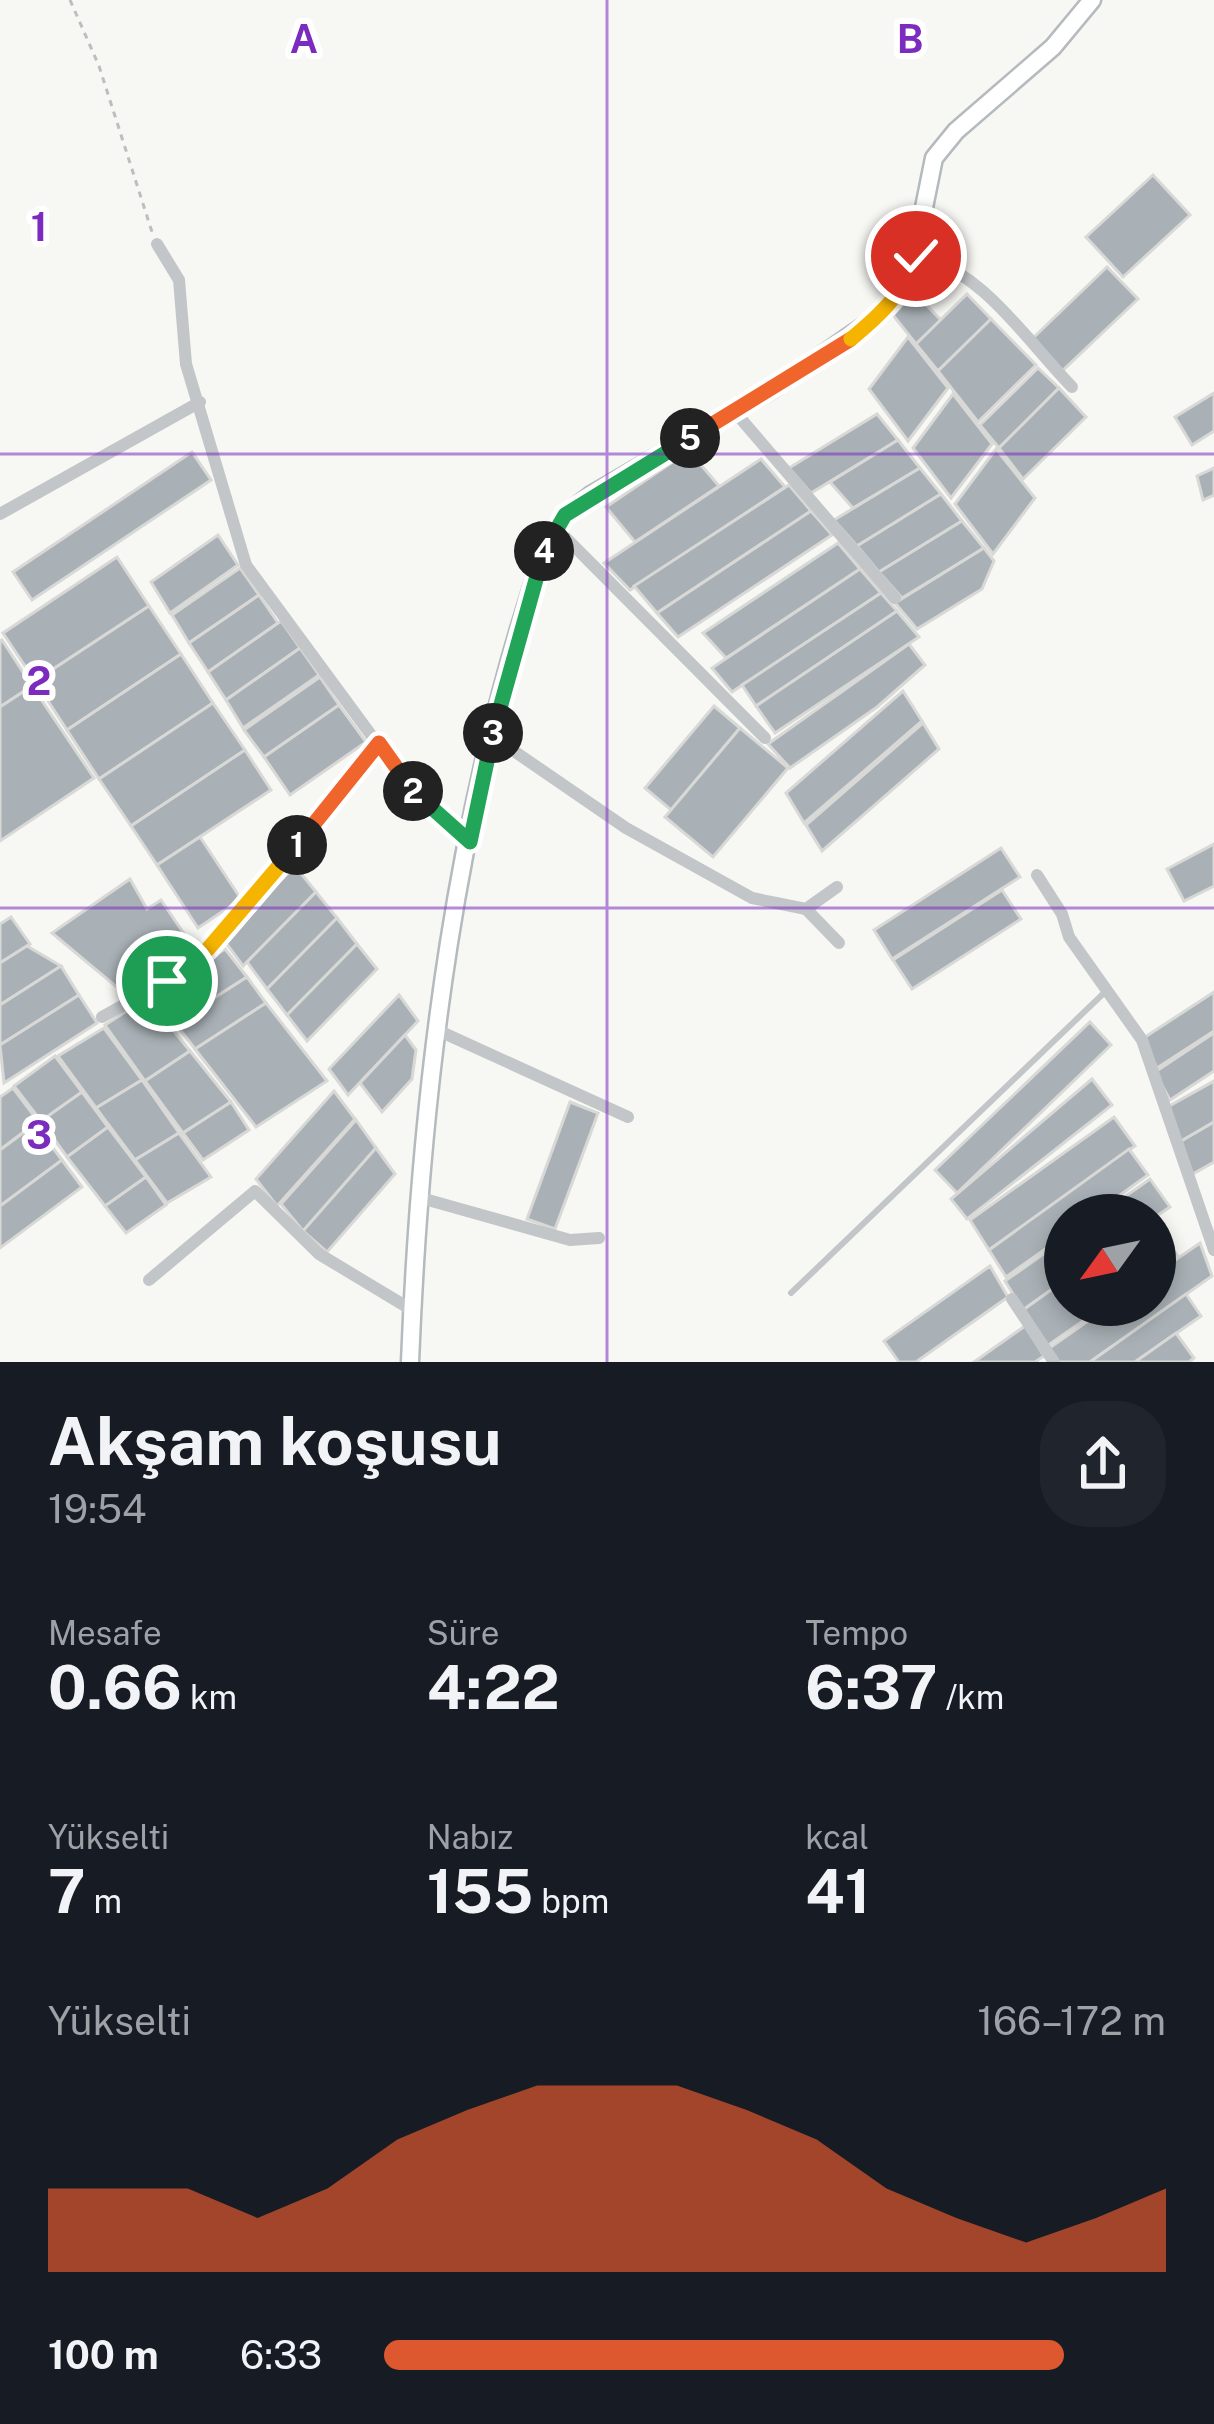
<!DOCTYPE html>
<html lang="tr">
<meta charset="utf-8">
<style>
:root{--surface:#171b24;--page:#20242c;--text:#f1f3f6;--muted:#9ea1a6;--accent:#dd582e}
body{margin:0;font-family:"Public Sans",sans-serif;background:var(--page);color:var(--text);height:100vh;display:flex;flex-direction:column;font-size:45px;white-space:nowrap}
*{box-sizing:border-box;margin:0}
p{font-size:39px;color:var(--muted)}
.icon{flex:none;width:66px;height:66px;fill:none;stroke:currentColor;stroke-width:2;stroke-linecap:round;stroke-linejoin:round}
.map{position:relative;height:1362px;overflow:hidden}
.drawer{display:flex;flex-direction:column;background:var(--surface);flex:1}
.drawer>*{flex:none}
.needle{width:78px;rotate:237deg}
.buttons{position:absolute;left:1044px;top:1194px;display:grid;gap:24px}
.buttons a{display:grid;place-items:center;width:132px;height:132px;border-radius:50%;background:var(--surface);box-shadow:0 6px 18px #0003;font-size:60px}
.pin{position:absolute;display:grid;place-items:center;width:102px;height:102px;color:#fff;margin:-51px;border:6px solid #fff;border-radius:50%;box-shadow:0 3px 12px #0007}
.km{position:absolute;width:60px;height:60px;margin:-30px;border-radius:50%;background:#222;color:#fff;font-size:33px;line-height:60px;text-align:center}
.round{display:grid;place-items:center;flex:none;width:126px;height:126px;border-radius:48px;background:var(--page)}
.head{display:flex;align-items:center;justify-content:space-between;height:204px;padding:0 48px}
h1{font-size:66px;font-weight:700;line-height:90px}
.figures{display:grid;grid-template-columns:repeat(3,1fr);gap:18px;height:204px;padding:12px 48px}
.figures div{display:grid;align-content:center}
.figures b{font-size:60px;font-weight:700}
.figures small{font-size:33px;font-weight:400}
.figures p{font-size:33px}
.chart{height:336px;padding:24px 48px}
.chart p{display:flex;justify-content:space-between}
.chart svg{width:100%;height:216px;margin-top:12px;fill:var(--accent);opacity:.7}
ul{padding:0 48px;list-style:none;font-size:39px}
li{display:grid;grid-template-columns:192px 144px 1fr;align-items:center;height:90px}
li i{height:30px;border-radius:15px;background:var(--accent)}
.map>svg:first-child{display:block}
.building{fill:#a9b1b6;stroke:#d8d8d6;stroke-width:3}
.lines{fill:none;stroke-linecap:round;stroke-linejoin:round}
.secondary-casing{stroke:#b5babe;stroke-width:21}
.path{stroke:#bcbec0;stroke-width:3;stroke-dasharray:6 6;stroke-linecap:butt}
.lane{stroke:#c2c6c9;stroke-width:6}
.street{stroke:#c2c6c9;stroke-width:12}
.secondary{stroke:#fff;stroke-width:16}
.split-1-casing{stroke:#fff;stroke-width:24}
.split-2-casing{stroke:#fff;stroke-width:24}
.split-3-casing{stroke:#fff;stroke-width:24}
.split-4-casing{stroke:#fff;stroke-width:24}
.split-5-casing{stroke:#fff;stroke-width:24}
.split-6-casing{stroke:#fff;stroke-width:24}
.split-7-casing{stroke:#fff;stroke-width:24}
.split-1{stroke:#f5b400;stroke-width:15}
.split-2{stroke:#f0652b;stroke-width:15}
.split-3{stroke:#22a559;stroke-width:15}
.split-4{stroke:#22a559;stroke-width:15}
.split-5{stroke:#22a559;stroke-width:15}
.split-6{stroke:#f0652b;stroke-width:15}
.split-7{stroke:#f5b400;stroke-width:15}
.grid{fill:none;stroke:#7b2cbf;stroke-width:3;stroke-opacity:0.55}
.grid-label{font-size:39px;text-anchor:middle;font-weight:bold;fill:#7b2cbf;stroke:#fff;stroke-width:12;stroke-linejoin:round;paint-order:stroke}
</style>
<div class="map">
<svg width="1214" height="1362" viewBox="0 0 1214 1362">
<rect width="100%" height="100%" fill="#f7f7f4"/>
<g class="building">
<path d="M1153 175 1190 215 1123 277 1086 237Z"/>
<path d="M1107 267 1138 299 1062 371 1032 339Z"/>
<path d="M914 293 941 320 916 344 893 315Z"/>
<path d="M967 294 991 319 938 371 916 344Z"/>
<path d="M991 319 1036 365 978 422 938 371Z"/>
<path d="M908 337 948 388 908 441 869 389Z"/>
<path d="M1038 368 1059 388 999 448 980 425Z"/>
<path d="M1059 388 1086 417 1023 479 999 448Z"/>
<path d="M1214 393V431L1192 445 1175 417Z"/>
<path d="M953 394 992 444 951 498 913 448Z"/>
<path d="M877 414 898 440 811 493 789 468Z"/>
<path d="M898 440 920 468 853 508 830 482Z"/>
<path d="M996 449 1035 498 993 554 955 504Z"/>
<path d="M689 451 719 486 635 542 606 507Z"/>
<path d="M192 452 211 480 32 600 13 572Z"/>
<path d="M761 459 785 487 630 590 604 563Z"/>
<path d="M920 468 941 494 857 546 834 520Z"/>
<path d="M1214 468V495L1203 500 1197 476Z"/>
<path d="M789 485 811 511 657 613 634 586Z"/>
<path d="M941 494 962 521 879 572 857 546Z"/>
<path d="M811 511 832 535 678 637 657 613Z"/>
<path d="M962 521 984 548 902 598 879 572Z"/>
<path d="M218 535 238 565 170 613 151 582Z"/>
<path d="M838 543 860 569 726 658 703 633Z"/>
<path d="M984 548 994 561 982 589 917 629 895 603Z"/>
<path d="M117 557 149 606 35 681 3 633Z"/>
<path d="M240 568 259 595 189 643 172 615Z"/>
<path d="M860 569 881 593 732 692 712 668Z"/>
<path d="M881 593 897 611 756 706 742 685Z"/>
<path d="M259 595 278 623 208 672 189 643Z"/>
<path d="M149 606 181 654 67 730 35 681Z"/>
<path d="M897 611 919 637 775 733 756 706Z"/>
<path d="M281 621 300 648 226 700 208 672Z"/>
<path d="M2 640 32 686 0 707V641Z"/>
<path d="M909 644 925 665 877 707 790 768 768 744Z"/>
<path d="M300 648 319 675 243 728 226 700Z"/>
<path d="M181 654 213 703 99 779 67 730Z"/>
<path d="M320 677 339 705 264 757 244 730Z"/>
<path d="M32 686 94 778 0 841V707Z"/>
<path d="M903 691 922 721 804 823 786 793Z"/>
<path d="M213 703 245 750 131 826 99 779Z"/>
<path d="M339 705 366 742 290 795 264 757Z"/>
<path d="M714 706 740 728 671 810 645 788Z"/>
<path d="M923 723 939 749 822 851 806 825Z"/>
<path d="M740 728 788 768 713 857 665 817Z"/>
<path d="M245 750 271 790 157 865 131 826Z"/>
<path d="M200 837 241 899 198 928 157 865Z"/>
<path d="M1214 844V886L1184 901 1167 869Z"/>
<path d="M1001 848 1020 877 892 959 874 930Z"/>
<path d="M295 866 316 892 243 966 223 939Z"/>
<path d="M130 879 147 909 161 900 191 944 119 989 52 933Z"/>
<path d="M1002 890 1021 919 912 989 893 960Z"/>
<path d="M316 892 337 918 267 989 247 962Z"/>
<path d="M11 917 30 944 0 963V924Z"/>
<path d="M337 918 357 944 287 1015 267 989Z"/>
<path d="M357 944 377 969 307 1041 287 1015Z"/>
<path d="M27 946 61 966 0 1005V963Z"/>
<path d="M225 949 247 977 175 1023 153 995Z"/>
<path d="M61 966 79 995 0 1045V1005Z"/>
<path d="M247 977 266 1003 195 1049 175 1023Z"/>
<path d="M1214 992V1031L1157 1068 1142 1039Z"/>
<path d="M79 995 97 1023 4 1083 0 1045Z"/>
<path d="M399 995 418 1021 348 1095 329 1069Z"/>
<path d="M147 998 190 1051 145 1081 105 1025Z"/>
<path d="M266 1003 327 1081 256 1127 195 1049Z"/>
<path d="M1090 1022 1111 1045 957 1193 935 1170Z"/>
<path d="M104 1028 142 1080 96 1108 58 1056Z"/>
<path d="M1214 1033V1071L1170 1100 1155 1072Z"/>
<path d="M405 1035 416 1050 412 1079 382 1112 360 1083Z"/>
<path d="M190 1051 231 1102 183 1133 145 1081Z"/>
<path d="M55 1056 82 1092 41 1121 14 1086Z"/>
<path d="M1092 1079 1112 1105 967 1219 951 1199Z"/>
<path d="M142 1080 179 1133 135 1160 96 1108Z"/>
<path d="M1214 1081V1122L1178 1143 1164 1109Z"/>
<path d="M13 1088 38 1121 0 1150V1097Z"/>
<path d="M334 1091 355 1119 277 1206 256 1179Z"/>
<path d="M82 1092 108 1127 67 1157 41 1121Z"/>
<path d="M231 1102 249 1130 203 1160 183 1133Z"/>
<path d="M570 1102 598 1113 555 1229 527 1219Z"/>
<path d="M1114 1117 1135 1146 989 1250 970 1220Z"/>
<path d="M356 1120 376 1148 303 1231 281 1204Z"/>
<path d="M1214 1122V1162L1191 1175 1178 1143Z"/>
<path d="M35 1124 62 1160 0 1206V1150Z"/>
<path d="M108 1127 146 1177 105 1206 67 1157Z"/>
<path d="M179 1133 211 1177 167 1203 135 1160Z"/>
<path d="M376 1148 395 1174 327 1252 303 1231Z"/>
<path d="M1129 1149 1148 1175 1092 1215H1065V1235L1006 1277 989 1250Z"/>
<path d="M62 1160 82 1187 0 1248V1206Z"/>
<path d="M146 1177 166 1205 126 1233 105 1206Z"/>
<path d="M1150 1179 1170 1207 1155 1217 1099 1215Z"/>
<path d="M1155 1224 1177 1255 1155 1270Z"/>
<path d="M1065 1239V1280L1023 1310 1005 1281Z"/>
<path d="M1200 1243 1212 1276 1090 1362H1057L1048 1349 1111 1305H1155V1274Z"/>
<path d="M990 1266 1008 1297 916 1362H899L884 1341Z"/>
<path d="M1065 1280V1305H1106L1047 1346 1023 1310Z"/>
<path d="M1186 1294 1201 1316 1135 1362H1090Z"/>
<path d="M1025 1326 1044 1356 1035 1362H974Z"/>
<path d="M1176 1333 1194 1358 1189 1362H1135Z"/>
</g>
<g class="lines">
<g class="secondary-casing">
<path id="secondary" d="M410 1362C421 1085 456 800 549 537L565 515 591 495 773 389 881 314 910 277 934 158 956 131 1053 47 1092 0"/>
</g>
<path class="path" d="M70 0 99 66 153 235"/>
<path class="lane" d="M791 1293 1105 992"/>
<g class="street">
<path d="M157 244 179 280 186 364 246 565 416 796 469 842"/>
<path d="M916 256C980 267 1027 341 1072 387"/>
<path d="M735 412 895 598"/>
<path d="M0 514 200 402"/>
<path d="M556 528 765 738"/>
<path d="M492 736 626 828 752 898 806 909 837 887"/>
<path d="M1037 875 1062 914 1069 937 1142 1040 1214 1250"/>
<path d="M806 909 839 943"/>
<path d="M102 1017 167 981 208 949 379 743"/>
<path d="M437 1030 628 1117"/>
<path d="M421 1198 570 1240 599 1238"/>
<path d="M149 1280 255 1191 319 1254 412 1310"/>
<path d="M1012 1299 1054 1362"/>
</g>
<use href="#secondary" class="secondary"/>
</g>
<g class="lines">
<g class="split-1-casing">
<path id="split-1" d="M167 981 208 949 297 845"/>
</g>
<g class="split-2-casing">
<path id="split-2" d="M297 845 379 743 413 791"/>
</g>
<g class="split-3-casing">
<path id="split-3" d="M413 791 470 842 493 733"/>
</g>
<g class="split-4-casing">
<path id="split-4" d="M493 733 544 551"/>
</g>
<g class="split-5-casing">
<path id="split-5" d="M544 551 565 515 690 438"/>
</g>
<g class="split-6-casing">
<path id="split-6" d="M690 438 851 339"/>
</g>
<g class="split-7-casing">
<path id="split-7" d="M851 339C880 315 905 292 916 256"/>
</g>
<use href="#split-1" class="split-1"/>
<use href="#split-2" class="split-2"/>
<use href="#split-3" class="split-3"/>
<use href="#split-4" class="split-4"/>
<use href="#split-5" class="split-5"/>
<use href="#split-6" class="split-6"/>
<use href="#split-7" class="split-7"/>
</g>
<path class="grid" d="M607 0V1362M0 454H1214M0 908H1214"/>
<g class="grid-label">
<text x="304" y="53">A</text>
<text x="910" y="53">B</text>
<text x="39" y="241">1</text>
<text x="39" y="695">2</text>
<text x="39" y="1149">3</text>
</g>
</svg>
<div class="buttons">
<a><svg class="needle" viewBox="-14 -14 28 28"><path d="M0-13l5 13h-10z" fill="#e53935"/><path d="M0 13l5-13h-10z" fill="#9ea1a6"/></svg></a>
</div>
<div class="pin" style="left:167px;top:981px;background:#1e9e55"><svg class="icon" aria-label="arrive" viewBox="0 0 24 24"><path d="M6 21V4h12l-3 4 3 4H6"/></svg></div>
<div class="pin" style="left:916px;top:256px;background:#d93025"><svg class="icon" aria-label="check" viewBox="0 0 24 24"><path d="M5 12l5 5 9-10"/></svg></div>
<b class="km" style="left:297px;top:845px">1</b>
<b class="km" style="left:413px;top:791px">2</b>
<b class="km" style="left:493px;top:733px">3</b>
<b class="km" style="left:544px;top:551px">4</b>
<b class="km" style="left:690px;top:438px">5</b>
</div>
<section class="drawer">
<div class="head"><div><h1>Akşam koşusu</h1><p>19:54</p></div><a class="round"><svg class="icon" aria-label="share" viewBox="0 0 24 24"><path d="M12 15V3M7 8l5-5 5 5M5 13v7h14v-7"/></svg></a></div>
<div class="figures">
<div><p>Mesafe</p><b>0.66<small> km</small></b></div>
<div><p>Süre</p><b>4:22</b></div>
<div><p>Tempo</p><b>6:37<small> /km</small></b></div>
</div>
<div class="figures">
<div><p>Yükselti</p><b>7<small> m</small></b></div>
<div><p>Nabız</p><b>155<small> bpm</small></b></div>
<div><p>kcal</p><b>41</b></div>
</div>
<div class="chart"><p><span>Yükselti</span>166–172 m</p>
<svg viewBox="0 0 160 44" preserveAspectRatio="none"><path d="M0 44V27L10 27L20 27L30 33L40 27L50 17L60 11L70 6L80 6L90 6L100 11L110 17L120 27L130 33L140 38L150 33L160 27V44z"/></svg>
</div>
<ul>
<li><b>100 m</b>6:33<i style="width:87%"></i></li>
</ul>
</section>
